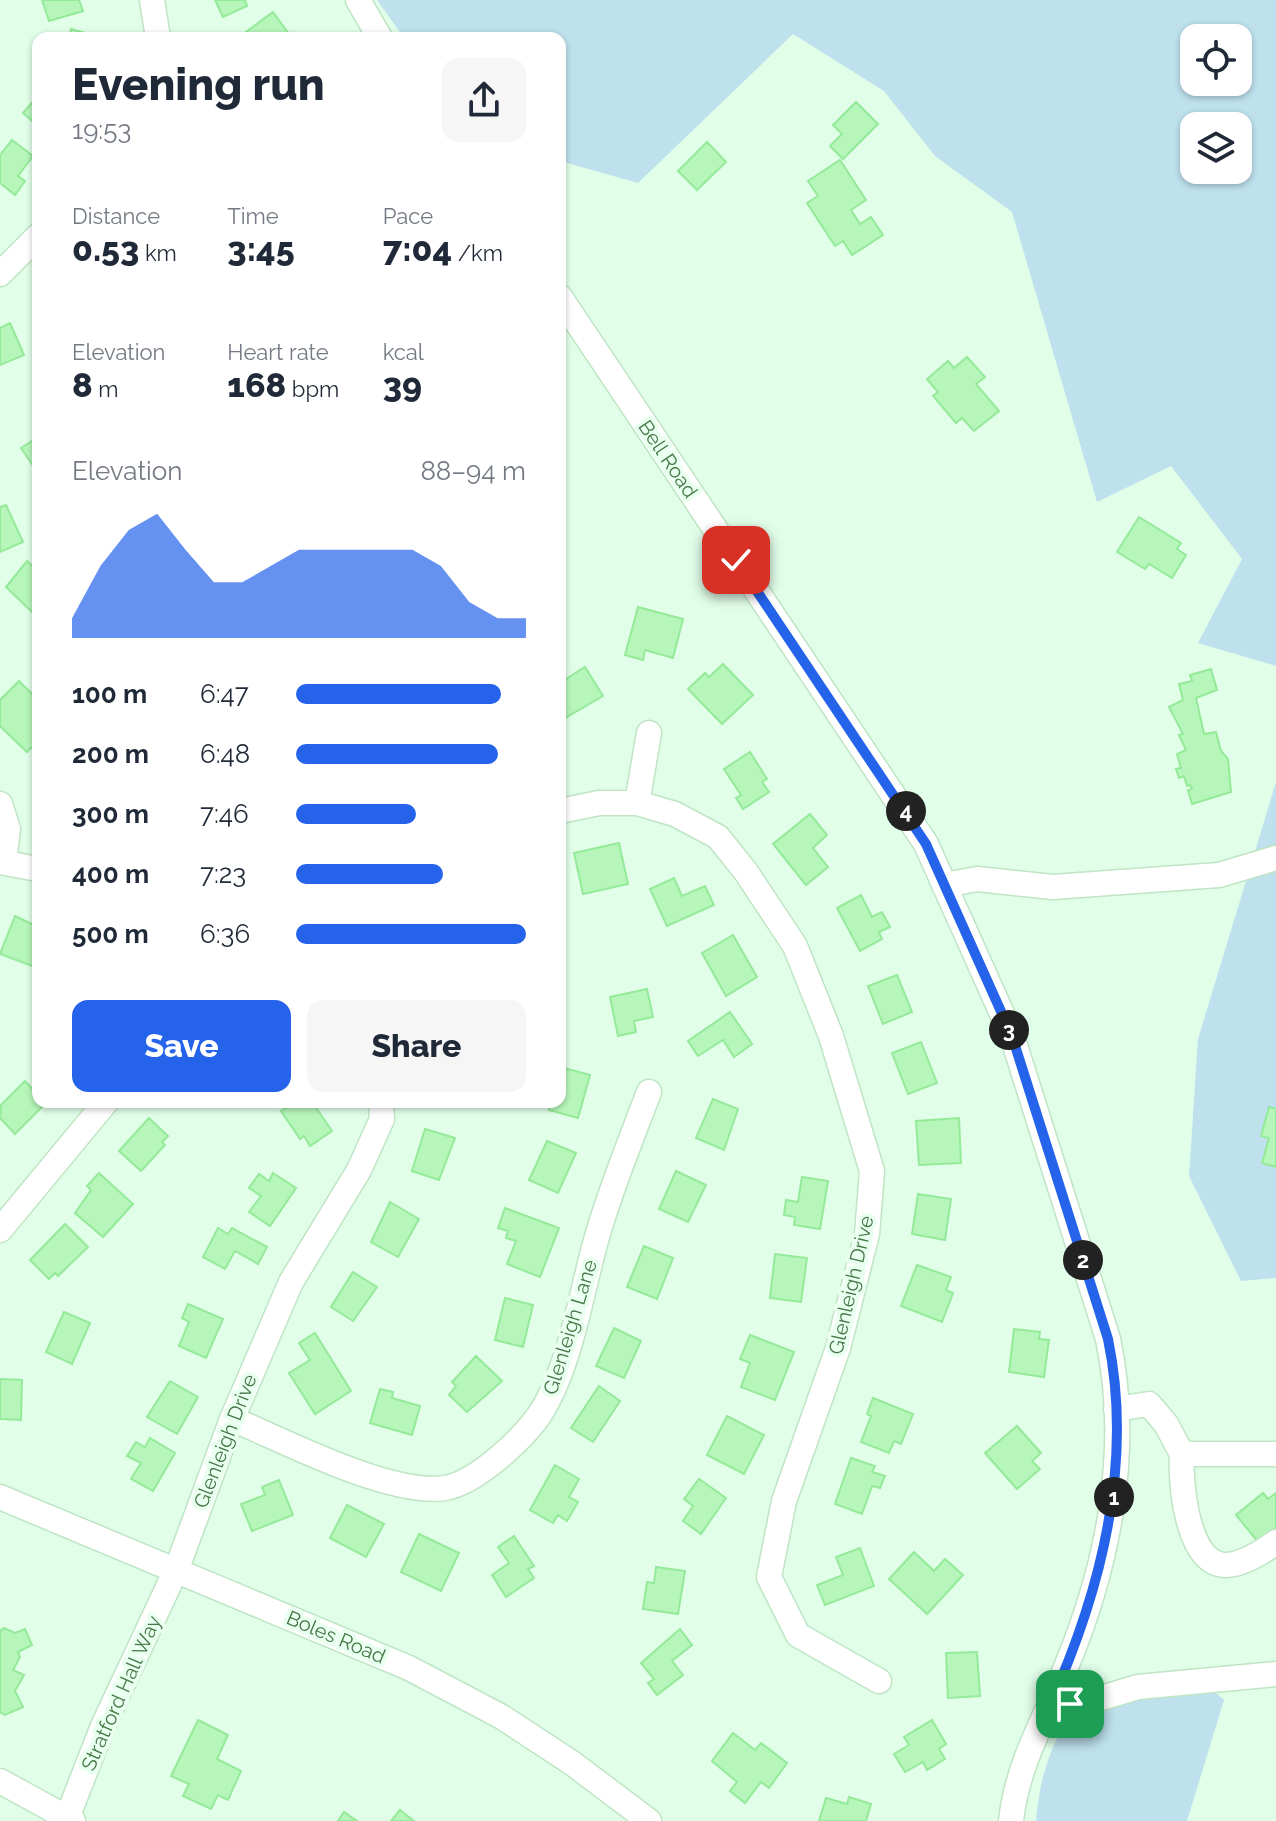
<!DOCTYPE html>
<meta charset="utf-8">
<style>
:root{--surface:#fff;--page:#f6f6f7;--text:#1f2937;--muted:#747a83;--accent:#2563eb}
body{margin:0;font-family:Raleway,sans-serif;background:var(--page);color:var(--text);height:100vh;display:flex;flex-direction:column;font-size:30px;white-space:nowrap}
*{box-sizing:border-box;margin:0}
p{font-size:26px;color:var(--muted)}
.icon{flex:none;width:44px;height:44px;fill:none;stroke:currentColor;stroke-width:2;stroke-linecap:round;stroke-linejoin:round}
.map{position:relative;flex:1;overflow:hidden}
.panel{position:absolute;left:32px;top:32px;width:534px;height:1076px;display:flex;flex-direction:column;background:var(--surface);border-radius:16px;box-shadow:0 2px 6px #0004}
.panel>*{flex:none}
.fabs{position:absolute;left:1180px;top:24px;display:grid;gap:16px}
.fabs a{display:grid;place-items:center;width:72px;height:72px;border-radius:16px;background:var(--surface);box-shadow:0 2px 6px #0004;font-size:40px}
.pin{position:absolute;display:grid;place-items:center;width:68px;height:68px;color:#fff;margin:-34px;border-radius:16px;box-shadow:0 4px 12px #0006}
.km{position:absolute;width:40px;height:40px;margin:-20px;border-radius:50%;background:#222;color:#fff;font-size:22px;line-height:40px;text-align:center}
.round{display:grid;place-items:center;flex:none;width:84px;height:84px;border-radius:16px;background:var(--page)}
.headline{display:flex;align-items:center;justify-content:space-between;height:136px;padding:0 40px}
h1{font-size:44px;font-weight:800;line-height:60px}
.figures{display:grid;grid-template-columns:repeat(3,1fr);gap:12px;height:136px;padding:8px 40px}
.figures div{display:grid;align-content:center}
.figures b{font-size:34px;font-weight:800}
.figures small{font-size:22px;font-weight:400}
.figures p{font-size:22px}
.chart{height:224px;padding:16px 40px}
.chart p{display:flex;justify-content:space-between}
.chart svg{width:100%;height:144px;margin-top:8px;fill:var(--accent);opacity:.7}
.button{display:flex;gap:16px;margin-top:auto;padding:16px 40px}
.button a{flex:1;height:92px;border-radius:16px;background:var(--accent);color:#fff;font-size:32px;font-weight:800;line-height:92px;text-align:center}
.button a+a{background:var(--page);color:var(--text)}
ul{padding:0 40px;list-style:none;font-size:26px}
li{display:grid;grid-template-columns:128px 96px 1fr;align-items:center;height:60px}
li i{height:20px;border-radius:10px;background:var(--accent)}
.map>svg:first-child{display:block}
.green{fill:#bee1ed;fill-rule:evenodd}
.building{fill:#b6f6ba;stroke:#95ea99;stroke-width:2}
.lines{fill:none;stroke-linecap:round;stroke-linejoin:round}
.minor-casing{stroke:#bfe5c4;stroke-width:27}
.minor{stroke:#fff;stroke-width:24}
.route-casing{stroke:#fff;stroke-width:16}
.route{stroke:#2563eb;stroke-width:10}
.labels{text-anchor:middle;stroke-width:8;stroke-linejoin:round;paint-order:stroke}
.street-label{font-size:20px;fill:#467847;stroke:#e9ffef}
</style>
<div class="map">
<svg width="1276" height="1821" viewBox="0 0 1276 1821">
<rect width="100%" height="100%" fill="#e1fee9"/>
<g class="green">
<path d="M377 0H1276V666L1198 643 1242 559 1171 466 1097 502 1012 212 935 156 884 91 793 34 638 183 560 161V38H404ZM1238 38V82H1194V38ZM1238 126V170H1194V126Z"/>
<path d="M1276 782V1278L1241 1281 1189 1176 1198 1039Z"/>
<path d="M1211 1689 1224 1700 1187 1821H1036C1039 1781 1050 1744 1073 1711L1155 1693Z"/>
</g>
<g class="building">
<path d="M42 0H79L83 11 49 21Z"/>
<path d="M215 0H245L247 6 223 17Z"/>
<path d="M273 12 292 38H244L242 35Z"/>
<path d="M71 29 103 38H69Z"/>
<path d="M38 96V126L23 113Z"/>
<path d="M856 102 878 124 843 159 830 146 842 134 833 125Z"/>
<path d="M12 140 33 156 18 176 25 181 15 195 0 183V155Z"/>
<path d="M707 142 726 162 697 190 678 171Z"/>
<path d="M840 160 866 200 851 210 860 224 871 217 883 235 852 255 843 241 835 246 807 203 818 196 808 181Z"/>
<path d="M10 323 24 355 0 365V328Z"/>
<path d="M967 357 985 377 976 384 999 411 974 431 962 418 956 423 933 396 938 392 927 379 948 361 954 368Z"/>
<path d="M38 437V469L36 470 21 448Z"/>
<path d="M6 505 23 542 0 552V507Z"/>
<path d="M1139 517 1181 543 1177 549 1186 555 1172 578 1149 564 1145 569 1117 552Z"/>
<path d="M27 561 38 571V609L34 614 6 587Z"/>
<path d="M638 607 683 619 673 658 645 650 643 660 625 655Z"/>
<path d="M723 664 753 695 722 724 688 689 705 673 709 677Z"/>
<path d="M585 667 603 696 565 718 560 709V683Z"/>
<path d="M1211 669 1217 690 1196 698 1204 734 1216 732 1221 751 1228 759 1231 792 1192 804 1188 790 1192 789 1190 785 1187 786 1184 776 1179 778 1176 769 1181 768 1177 754 1186 750 1179 735 1183 734 1169 707 1183 700 1179 684 1192 681 1190 675Z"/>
<path d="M19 681 38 700V741L27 752 0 726V700Z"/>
<path d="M750 752 767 779 762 782 769 792 743 809 736 798 741 795 724 769Z"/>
<path d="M810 814 827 835 813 848 828 867 806 885 773 844Z"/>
<path d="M619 843 628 884 583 894 574 853Z"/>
<path d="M674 878 682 896 705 886 714 905 667 926 650 889Z"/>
<path d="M861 895 872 917 882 912 890 927 879 932 882 939 860 951 837 908Z"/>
<path d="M15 916 38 927V968L0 954Z"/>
<path d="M733 935 757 977 726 996 702 953Z"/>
<path d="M897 975 912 1012 883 1024 868 986Z"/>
<path d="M647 989 653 1017 634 1021 636 1032 618 1036 610 997Z"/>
<path d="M730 1012 752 1044 734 1057 723 1040 698 1056 688 1041Z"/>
<path d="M921 1042 937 1083 908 1094 892 1053Z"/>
<path d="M564 1068 590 1075 578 1118 549 1110 551 1102H560Z"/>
<path d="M25 1081 38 1095V1102L46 1103 15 1134 0 1118 1 1105Z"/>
<path d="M713 1099 738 1109 724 1150 696 1138Z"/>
<path d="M295 1102H312L332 1131 310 1146 304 1136 300 1139 281 1111Z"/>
<path d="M1269 1107 1276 1109V1167L1262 1163 1269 1138 1261 1136Z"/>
<path d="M149 1118 168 1136 162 1142 165 1145 141 1171 119 1151Z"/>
<path d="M959 1118 961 1163 919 1165 916 1121Z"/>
<path d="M425 1129 455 1138 439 1180 412 1171Z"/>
<path d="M547 1141 576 1153 558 1193 529 1180Z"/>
<path d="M676 1171 706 1185 688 1222 659 1209Z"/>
<path d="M99 1173 133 1204 103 1237 75 1213 91 1190 87 1186Z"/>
<path d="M273 1173 296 1188 270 1226 249 1212 261 1196 249 1188 259 1174 269 1181Z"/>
<path d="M802 1177 828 1181 820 1229 794 1225 795 1217 784 1215 786 1200 798 1202Z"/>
<path d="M918 1194 951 1199 945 1240 912 1234Z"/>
<path d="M390 1202 419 1219 398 1257 371 1242Z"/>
<path d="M505 1208 559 1228 540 1277 507 1264 516 1241 506 1238 508 1231 498 1228Z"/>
<path d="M65 1224 88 1247 58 1276 55 1273 49 1279 30 1260Z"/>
<path d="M218 1228 228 1234 232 1228 267 1247 258 1264 235 1251 225 1269 203 1257Z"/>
<path d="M644 1246 673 1258 657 1299 627 1287Z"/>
<path d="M775 1254 807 1258 801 1302 770 1298Z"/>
<path d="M917 1265 951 1277 946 1290 953 1293 942 1322 901 1306Z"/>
<path d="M353 1272 377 1287 353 1321 331 1307Z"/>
<path d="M505 1298 533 1305 523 1347 495 1340Z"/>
<path d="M188 1304 223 1319 206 1358 179 1346 189 1322 182 1318Z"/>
<path d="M64 1312 90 1323 72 1364 46 1352Z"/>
<path d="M614 1328 641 1341 624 1378 596 1366Z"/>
<path d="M1014 1329 1040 1332 1039 1339 1049 1340 1044 1377 1009 1372Z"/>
<path d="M315 1333 351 1391 315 1414 289 1373 310 1360 299 1343Z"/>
<path d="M750 1335 794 1352 775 1400 741 1387 750 1363 740 1359Z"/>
<path d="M476 1356 502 1381 467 1412 449 1395 456 1386 452 1382Z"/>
<path d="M0 1379 22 1380 21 1420 0 1419Z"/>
<path d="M170 1381 198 1397 177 1434 147 1417Z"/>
<path d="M599 1386 620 1401 593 1442 571 1428Z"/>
<path d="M380 1389 393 1392 392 1398 420 1406 412 1435 370 1423Z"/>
<path d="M873 1398 913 1414 901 1444 894 1441 889 1453 861 1442 871 1416 867 1414Z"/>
<path d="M727 1416 764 1435 744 1474 707 1455Z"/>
<path d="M1017 1426 1041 1453 1032 1461 1040 1469 1017 1489 985 1453Z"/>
<path d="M150 1438 175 1453 153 1491 131 1479 141 1463 127 1456 136 1442 145 1447Z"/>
<path d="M851 1458 875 1466 872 1472 885 1476 880 1488 872 1486 862 1514 835 1504Z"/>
<path d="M555 1465 579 1479 569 1497 578 1502 567 1521 558 1515 553 1523 530 1510Z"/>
<path d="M699 1479 726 1498 701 1534 683 1521 693 1506 684 1499Z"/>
<path d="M279 1480 293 1515 252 1531 241 1504 265 1495 262 1487Z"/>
<path d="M1263 1493 1268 1499 1276 1493V1530L1259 1543 1236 1515Z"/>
<path d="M347 1505 384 1524 366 1557 330 1538Z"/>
<path d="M419 1534 459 1553 441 1591 401 1572Z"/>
<path d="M514 1536 534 1566 528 1569 534 1578 506 1597 492 1575 509 1563 498 1547Z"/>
<path d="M860 1548 874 1586 825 1605 817 1585 843 1575 836 1557Z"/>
<path d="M914 1552 934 1571 945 1559 963 1575 927 1614 889 1579Z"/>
<path d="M656 1567 685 1571 678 1614 643 1609 647 1582 654 1583Z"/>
<path d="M4 1628 15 1633 25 1629 32 1645 18 1652 20 1657 13 1670 24 1675 15 1691 23 1707 5 1715 0 1712V1631Z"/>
<path d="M680 1629 692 1645 672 1661 683 1675 657 1695 648 1683 654 1679 641 1663Z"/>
<path d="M977 1652 980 1696 948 1698 946 1653Z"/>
<path d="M198 1720 228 1735 217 1759 241 1771 228 1800 218 1795 211 1809 183 1796 189 1784 171 1776Z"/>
<path d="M932 1720 946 1744 939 1749 945 1759 927 1770 923 1762 905 1772 894 1754 909 1745 904 1737Z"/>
<path d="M733 1733 755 1750 761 1743 787 1763 769 1788 761 1782 745 1803 730 1791 737 1782 712 1761Z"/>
<path d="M849 1797 871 1804 866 1821H819L826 1798 847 1804Z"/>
<path d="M400 1810 414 1821H391Z"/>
<path d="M344 1812 357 1821H338Z"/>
</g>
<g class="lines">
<g class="minor-casing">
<g id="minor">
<path d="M152 0 158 38"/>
<path d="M358 0 380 38"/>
<path d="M0 274 38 236"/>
<path d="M560 297 926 844 1012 1036 1108 1339C1131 1449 1109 1564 1066 1667 1045 1719 1017 1764 1011 1821"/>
<path d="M637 803 649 733"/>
<path d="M0 804 8 829 4 861"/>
<path d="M560 811 599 803H637L675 814 718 837 746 872 795 946 831 1036 872 1171 867 1234 838 1348 784 1501 769 1577 798 1635 879 1681"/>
<path d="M0 862 38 869"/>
<path d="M944 885 977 879 1053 887 1219 875 1276 858"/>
<path d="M0 1230 106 1102"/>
<path d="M1116 1409 1149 1404 1166 1424 1182 1454H1276"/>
<path d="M232 1419C285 1441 389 1496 445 1488 477 1483 531 1433 546 1404 574 1352 582 1286 599 1230 613 1183 632 1137 649 1092"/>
<path d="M1182 1454C1180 1480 1186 1562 1224 1565 1240 1566 1263 1552 1276 1542"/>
<path d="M0 1497 409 1668 502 1717 572 1763 649 1821"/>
<path d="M1049 1707 1088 1702 1138 1687 1276 1674"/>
<path d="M0 1781 73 1821"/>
<path d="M67 1818 103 1726 177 1568 232 1419 291 1282 359 1170 382 1119 381 1102"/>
</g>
</g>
<use href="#minor" class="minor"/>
</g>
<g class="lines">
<g class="route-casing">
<path id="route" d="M736 560 926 844 1012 1036 1108 1339C1134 1465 1101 1592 1049 1707L1070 1704"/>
</g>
<use href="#route" class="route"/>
</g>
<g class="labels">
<g class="street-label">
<text transform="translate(668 459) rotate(56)" y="7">Bell Road</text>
<text transform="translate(851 1285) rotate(-77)" y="7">Glenleigh Drive</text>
<text transform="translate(570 1327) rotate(-73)" y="7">Glenleigh Lane</text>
<text transform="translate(225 1441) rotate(-69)" y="7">Glenleigh Drive</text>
<text transform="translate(336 1637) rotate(23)" y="7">Boles Road</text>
<text transform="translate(121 1693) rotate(-66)" y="7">Stratford Hall Way</text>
</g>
</g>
</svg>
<div class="fabs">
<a><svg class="icon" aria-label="locate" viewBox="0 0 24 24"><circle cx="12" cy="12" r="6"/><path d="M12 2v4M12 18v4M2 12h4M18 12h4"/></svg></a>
<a><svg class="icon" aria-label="layers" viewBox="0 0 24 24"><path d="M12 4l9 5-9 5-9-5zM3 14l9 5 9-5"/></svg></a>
</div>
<div class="pin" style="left:1070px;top:1704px;background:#1e9e55"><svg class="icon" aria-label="arrive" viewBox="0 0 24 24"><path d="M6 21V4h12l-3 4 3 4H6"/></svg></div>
<div class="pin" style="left:736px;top:560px;background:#d93025"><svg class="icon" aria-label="check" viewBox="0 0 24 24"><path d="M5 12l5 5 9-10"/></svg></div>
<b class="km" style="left:1114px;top:1497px">1</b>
<b class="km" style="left:1083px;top:1260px">2</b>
<b class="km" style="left:1009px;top:1030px">3</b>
<b class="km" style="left:906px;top:811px">4</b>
<section class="panel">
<div class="headline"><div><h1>Evening run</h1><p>19:53</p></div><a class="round"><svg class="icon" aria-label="share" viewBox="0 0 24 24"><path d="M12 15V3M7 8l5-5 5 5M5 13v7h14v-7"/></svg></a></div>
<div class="figures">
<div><p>Distance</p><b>0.53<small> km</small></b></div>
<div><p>Time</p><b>3:45</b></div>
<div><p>Pace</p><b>7:04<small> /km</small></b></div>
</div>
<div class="figures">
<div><p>Elevation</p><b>8<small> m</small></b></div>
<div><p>Heart rate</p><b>168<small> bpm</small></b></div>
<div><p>kcal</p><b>39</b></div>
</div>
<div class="chart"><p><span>Elevation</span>88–94 m</p>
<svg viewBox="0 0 160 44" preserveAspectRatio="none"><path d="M0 44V38L10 22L20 11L30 6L40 17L50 27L60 27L70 22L80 17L90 17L100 17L110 17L120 17L130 22L140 33L150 38L160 38V44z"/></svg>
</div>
<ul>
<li><b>100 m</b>6:47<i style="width:89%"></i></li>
<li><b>200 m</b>6:48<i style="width:88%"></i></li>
<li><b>300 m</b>7:46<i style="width:52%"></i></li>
<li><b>400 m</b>7:23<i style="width:64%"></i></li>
<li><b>500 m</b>6:36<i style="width:100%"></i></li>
</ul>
<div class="button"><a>Save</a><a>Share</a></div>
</section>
</div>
